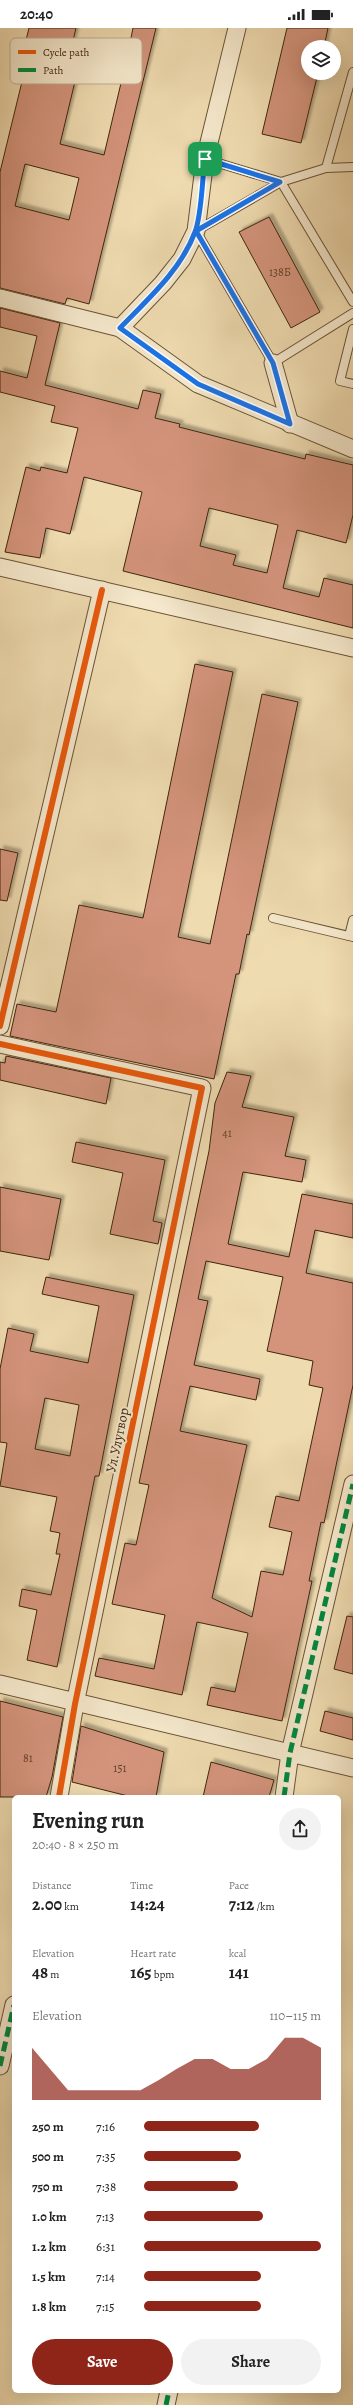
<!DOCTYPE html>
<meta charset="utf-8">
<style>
:root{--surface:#fff;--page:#f2f2f2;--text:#222;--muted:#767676;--accent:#8f2418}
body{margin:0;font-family:Alegreya,serif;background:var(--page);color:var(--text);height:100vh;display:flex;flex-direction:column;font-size:15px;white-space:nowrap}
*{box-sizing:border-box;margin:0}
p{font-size:13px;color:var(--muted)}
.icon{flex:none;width:22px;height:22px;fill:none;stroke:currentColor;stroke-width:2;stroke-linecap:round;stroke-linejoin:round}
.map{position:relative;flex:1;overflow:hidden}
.sheet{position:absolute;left:12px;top:1767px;width:329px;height:598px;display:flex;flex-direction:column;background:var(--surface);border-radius:6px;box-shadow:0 4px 16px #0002}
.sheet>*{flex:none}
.buttons{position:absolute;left:301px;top:12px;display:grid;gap:8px}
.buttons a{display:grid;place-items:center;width:40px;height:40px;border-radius:50%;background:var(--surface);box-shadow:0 4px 16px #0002;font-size:20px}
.pin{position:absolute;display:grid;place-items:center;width:34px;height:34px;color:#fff;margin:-17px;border-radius:8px;box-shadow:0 2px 6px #0006}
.round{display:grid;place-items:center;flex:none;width:42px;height:42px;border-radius:21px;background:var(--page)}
.head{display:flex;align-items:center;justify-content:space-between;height:68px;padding:0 20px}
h1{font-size:22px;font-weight:600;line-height:30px}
.stats{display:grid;grid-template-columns:repeat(3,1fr);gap:6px;height:68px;padding:4px 20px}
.stats div{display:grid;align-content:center}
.stats b{font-size:17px;font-weight:600}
.stats small{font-size:11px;font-weight:400}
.stats p{font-size:11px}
.chart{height:112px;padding:8px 20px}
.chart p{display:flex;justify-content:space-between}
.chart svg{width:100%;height:72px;margin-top:4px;fill:var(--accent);opacity:.7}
.primary-button{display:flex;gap:8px;margin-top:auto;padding:8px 20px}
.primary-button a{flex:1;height:46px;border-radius:24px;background:var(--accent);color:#fff;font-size:16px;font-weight:600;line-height:46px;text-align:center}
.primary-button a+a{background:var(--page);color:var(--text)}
ul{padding:0 20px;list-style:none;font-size:13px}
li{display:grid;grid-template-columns:64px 48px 1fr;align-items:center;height:30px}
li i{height:10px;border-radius:5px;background:var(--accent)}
.status{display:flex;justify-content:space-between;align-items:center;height:28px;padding:0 20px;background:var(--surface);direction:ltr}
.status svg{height:11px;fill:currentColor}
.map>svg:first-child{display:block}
.building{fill:#d4947c;stroke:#3f260e;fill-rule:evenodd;filter:url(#shadow)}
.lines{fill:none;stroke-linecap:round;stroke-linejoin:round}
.service-casing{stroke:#6b5336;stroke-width:10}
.minor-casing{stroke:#6b5336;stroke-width:19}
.service{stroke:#f5e8cc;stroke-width:8}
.minor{stroke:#f5e8cc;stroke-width:17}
.quiet{stroke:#00873e;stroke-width:5;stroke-dasharray:10 5;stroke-linecap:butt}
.cycleway-casing{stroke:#f5e8cc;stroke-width:8}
.cycleway{stroke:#e8590c;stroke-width:6}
.route-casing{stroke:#fff;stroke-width:8}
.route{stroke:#1a73e8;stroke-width:5}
.labels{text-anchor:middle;stroke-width:4;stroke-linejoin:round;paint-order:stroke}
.number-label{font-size:12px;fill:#64422a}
.street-label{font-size:14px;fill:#3f260e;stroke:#f5e8cc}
.key{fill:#f5e8cc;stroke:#beae93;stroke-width:1}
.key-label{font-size:11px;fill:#3f260e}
</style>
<div class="status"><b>20:40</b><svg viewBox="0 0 49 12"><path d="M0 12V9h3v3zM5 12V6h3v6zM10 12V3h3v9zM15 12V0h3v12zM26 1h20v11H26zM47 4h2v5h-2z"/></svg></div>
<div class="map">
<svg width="353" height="2377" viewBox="0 0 353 2377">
<defs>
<filter id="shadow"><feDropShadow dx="3.5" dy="-3.5" stdDeviation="1" flood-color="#0004"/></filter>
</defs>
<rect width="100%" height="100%" fill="#efdbb0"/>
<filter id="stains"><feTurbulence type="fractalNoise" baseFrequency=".005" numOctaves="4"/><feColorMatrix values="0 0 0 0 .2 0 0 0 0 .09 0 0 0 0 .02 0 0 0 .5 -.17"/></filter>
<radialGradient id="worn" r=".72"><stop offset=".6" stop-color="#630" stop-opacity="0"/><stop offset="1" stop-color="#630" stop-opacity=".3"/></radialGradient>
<g class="building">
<path d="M29 0H76L71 21 126 34 133 0H156L89 276 67 270 65 276 0 260V144L27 33 21 32ZM77 45 121 55 104 127 60 116ZM25 136 79 150 69 192 15 178Z"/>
<path d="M287 0H328L324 19H308V45H318L301 115 262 106Z"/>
<path d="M269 189 320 284 291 300 239 204Z"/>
<path d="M0 280 60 295 45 357 138 381 143 362 161 366 155 390 180 396 179 399 305 431 306 426 353 437V487L346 515 297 502 283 560 319 569 324 550 353 557V600L123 543 142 464 84 449 70 506 46 500 40 530 5 524 26 439 40 443 41 439 67 445 78 400 51 394 55 378 0 364V343L27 350 37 308 0 299ZM209 480 278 497 267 545 233 537 236 527 200 518Z"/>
<path d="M195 636 233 644 178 909 210 916 262 666 298 674 249 907 247 906 239 946H236L214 1051 10 1008 17 976 56 984 79 877 143 890Z"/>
<path d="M0 821 18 825 7 873 0 872Z"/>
<path d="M6 1028 111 1050 106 1076 0 1052V1034L5 1035Z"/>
<path d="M227 1044 251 1048 242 1079 294 1089 285 1128 306 1132 302 1154 243 1144 228 1216 289 1229 302 1166 353 1176V1210L315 1202 306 1245 353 1255V1357L324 1495 321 1494 309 1553H312L282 1693 207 1677 211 1659 235 1664 248 1605 197 1594 182 1667 95 1648 99 1630 154 1641 165 1587 112 1576 125 1515 136 1517 149 1457 139 1455 209 1123 215 1075ZM206 1233 283 1249 267 1323 313 1333 309 1357 323 1360 299 1473 276 1468 269 1499 292 1504 283 1547 261 1543 252 1589 212 1570 247 1417 180 1403 190 1358 256 1372 260 1351 194 1337 208 1273 198 1271Z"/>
<path d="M76 1114 165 1132 153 1193 162 1195 158 1216 110 1206 123 1145 72 1134Z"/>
<path d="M0 1159 61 1171 49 1232 0 1223Z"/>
<path d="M46 1249 134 1267 99 1448H95L57 1639 27 1632 37 1582 19 1578 22 1561 51 1567 60 1526H56L60 1505 50 1503 57 1469 0 1458 7 1415 0 1414V1341L8 1300 34 1306 30 1323 88 1335 99 1278 42 1266ZM45 1370 79 1377 70 1428 35 1421Z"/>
<path d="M347 1588 353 1589V1646L334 1641Z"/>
<path d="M0 1673 63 1689 52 1749 46 1769H0Z"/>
<path d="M325 1683 353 1690V1712L320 1703Z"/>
<path d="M81 1698 164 1724 156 1769H132L72 1754Z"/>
<path d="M211 1734 274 1752 269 1769H203Z"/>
</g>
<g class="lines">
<g class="service-casing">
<g id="service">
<path d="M205 131 281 154 326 140 353 139"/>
<path d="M326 140 353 44"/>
<path d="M353 274 281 154 196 203 273 335 353 285"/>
<path d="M353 301 340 353 353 356"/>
<path d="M273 890 353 909"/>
<path d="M349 908 353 892"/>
</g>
</g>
<g class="minor-casing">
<g id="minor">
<path d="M0 270 120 300 198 356 353 421"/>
<path d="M120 300 163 255 182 231 196 203 205 131 237 0"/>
<path d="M273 335 290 396"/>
<path d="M0 539 353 620"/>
<path d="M0 998 102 562"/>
<path d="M0 1016 202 1060 75 1676 59 1769"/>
<path d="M0 1656 353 1740"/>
<path d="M284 1769 290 1725 353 1456"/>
<path d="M0 2038 14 1977"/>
<path d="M166 2377 169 2363"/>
</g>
</g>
<use href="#service" class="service"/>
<use href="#minor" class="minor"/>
<g class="quiet">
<path d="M284 1769 290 1725 353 1456"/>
<path d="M0 2038 14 1977"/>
<path d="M166 2377 169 2363"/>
</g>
<g class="cycleway-casing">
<g id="cycleway">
<path d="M0 998 102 562"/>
<path d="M0 1016 202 1060 75 1676 59 1769"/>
</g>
</g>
<use href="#cycleway" class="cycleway"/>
</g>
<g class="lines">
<g class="route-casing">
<path id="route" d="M205 131C202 151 202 186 195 204 181 242 148 271 120 300L198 356 290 396 273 335 196 203 280 154 205 131"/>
</g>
<use href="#route" class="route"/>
</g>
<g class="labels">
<g class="number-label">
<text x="280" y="248">138Б</text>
<text x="227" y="1109">41</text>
<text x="28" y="1734">81</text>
<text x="120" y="1744">151</text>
</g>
<g class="street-label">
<text transform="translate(117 1412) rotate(-78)" y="5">Ул.Улугвор</text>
</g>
</g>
<rect x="10" y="10" width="132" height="46" rx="6" class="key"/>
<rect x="18" y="22" width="18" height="4" fill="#e8590c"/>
<rect x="18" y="40" width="18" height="4" fill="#00873e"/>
<g class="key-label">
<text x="43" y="28">Cycle path</text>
<text x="43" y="46">Path</text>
</g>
<rect width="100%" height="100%" filter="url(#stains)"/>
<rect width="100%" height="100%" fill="url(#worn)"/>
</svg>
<div class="buttons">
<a><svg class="icon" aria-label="layers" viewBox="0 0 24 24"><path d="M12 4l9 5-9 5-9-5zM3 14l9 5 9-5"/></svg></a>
</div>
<div class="pin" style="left:205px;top:131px;background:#1e9e55"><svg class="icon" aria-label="arrive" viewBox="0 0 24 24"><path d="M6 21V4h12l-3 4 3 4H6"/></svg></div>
<section class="sheet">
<div class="head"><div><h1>Evening run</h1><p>20:40 · 8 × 250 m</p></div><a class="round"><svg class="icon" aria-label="share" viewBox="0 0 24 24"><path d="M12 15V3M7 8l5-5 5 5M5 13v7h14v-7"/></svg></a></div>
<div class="stats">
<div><p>Distance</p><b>2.00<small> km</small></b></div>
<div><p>Time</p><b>14:24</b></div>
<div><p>Pace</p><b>7:12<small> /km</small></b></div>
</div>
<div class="stats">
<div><p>Elevation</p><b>48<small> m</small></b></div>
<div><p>Heart rate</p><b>165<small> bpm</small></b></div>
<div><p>kcal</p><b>141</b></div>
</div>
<div class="chart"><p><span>Elevation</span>110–115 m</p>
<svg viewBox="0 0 160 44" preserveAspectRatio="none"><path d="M0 44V12L10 25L20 38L30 38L40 38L50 38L60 38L70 32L80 25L90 19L100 19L110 25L120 25L130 19L140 6L150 6L160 12V44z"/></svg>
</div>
<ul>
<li><b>250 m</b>7:16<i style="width:65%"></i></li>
<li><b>500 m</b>7:35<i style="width:55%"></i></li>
<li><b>750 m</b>7:38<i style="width:53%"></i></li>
<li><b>1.0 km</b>7:13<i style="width:67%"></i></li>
<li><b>1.2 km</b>6:31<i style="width:100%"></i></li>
<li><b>1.5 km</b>7:14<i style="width:66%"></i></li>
<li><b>1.8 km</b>7:15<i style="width:66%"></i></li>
</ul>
<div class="primary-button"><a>Save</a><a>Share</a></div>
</section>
</div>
